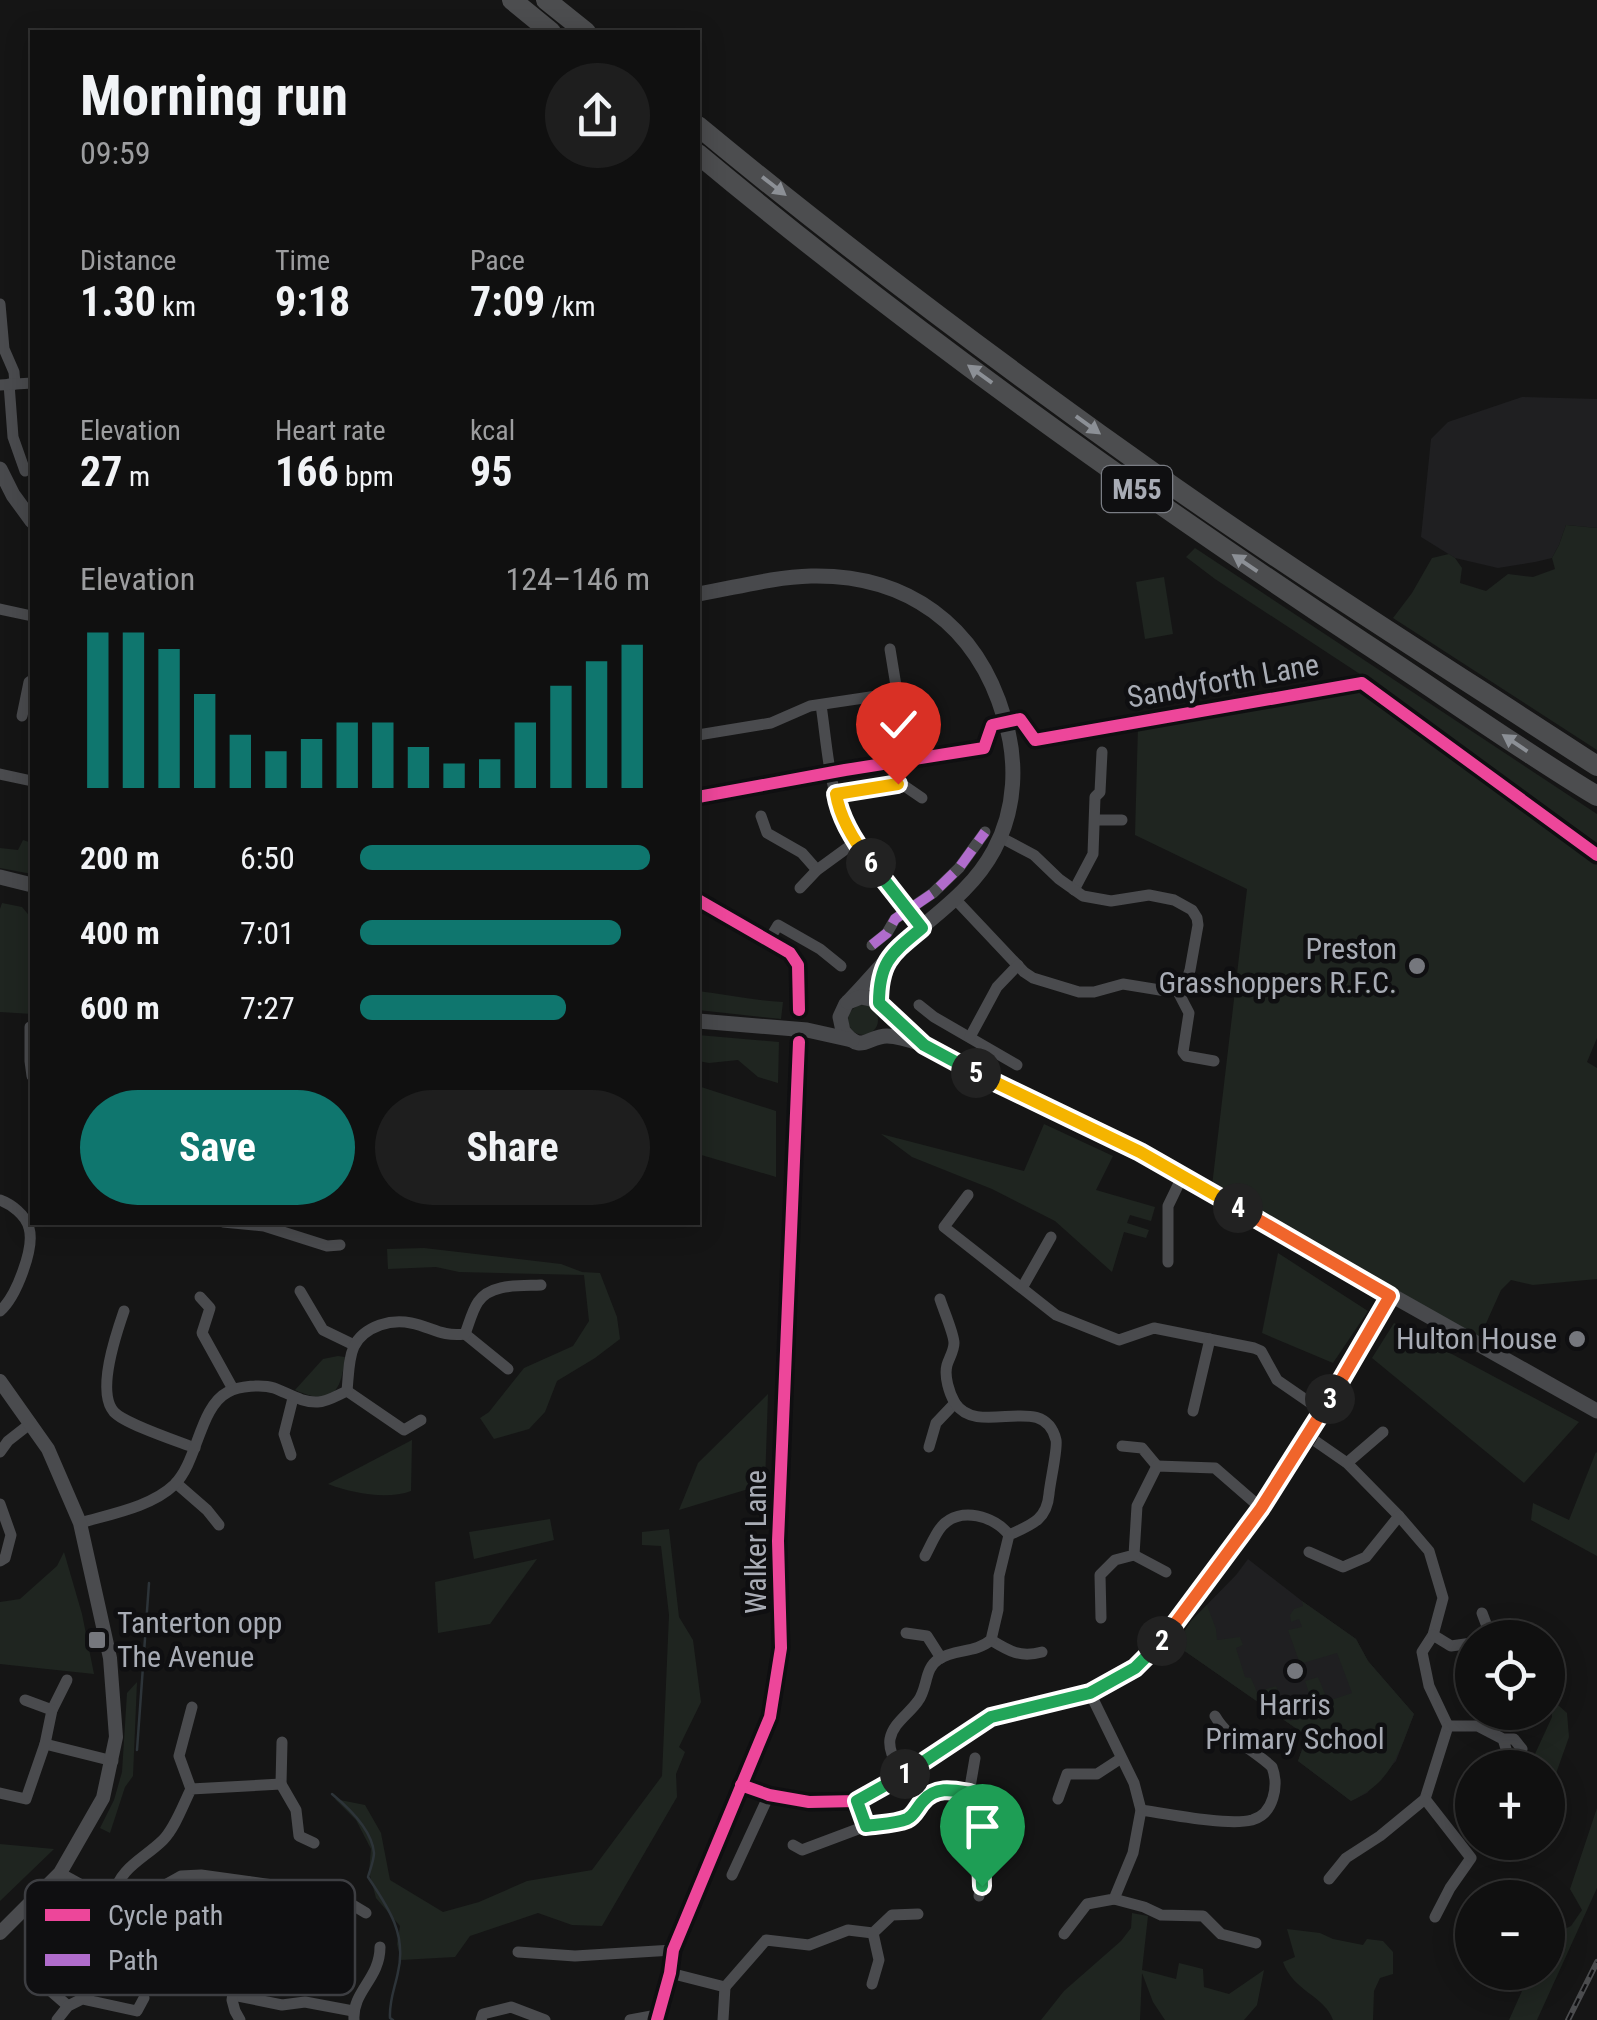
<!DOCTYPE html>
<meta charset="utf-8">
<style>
:root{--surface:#101010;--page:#1e1e1e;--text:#f1f3f6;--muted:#9c9d9f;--line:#303030;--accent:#0f766e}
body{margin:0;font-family:"Roboto Condensed",sans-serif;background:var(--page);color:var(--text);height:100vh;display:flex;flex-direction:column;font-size:38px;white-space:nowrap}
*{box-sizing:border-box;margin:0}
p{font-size:32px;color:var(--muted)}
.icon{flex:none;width:55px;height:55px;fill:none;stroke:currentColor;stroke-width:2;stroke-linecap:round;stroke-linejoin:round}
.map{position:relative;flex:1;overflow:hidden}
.details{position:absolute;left:30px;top:30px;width:670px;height:1195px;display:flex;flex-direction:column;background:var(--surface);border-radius:0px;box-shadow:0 5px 25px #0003,0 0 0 2px var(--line)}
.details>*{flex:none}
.buttons{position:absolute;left:1455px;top:1620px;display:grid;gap:20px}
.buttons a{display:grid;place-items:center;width:110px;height:110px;border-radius:50%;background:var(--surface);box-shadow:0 5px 25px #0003,0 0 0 2px var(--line);font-size:50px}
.pin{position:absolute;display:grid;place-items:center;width:85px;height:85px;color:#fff;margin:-102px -42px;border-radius:50% 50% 50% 0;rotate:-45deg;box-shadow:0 0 10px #0007}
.pin .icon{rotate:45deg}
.km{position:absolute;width:50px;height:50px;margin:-25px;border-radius:50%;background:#222;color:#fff;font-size:28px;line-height:50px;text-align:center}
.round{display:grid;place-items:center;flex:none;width:105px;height:105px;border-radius:52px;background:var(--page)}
.headline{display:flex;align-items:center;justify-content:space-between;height:170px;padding:0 50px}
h1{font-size:55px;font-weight:700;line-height:75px}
.metrics{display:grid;grid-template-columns:repeat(3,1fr);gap:15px;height:170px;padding:10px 50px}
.metrics div{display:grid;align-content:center}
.metrics b{font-size:42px;font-weight:700}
.metrics small{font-size:28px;font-weight:400}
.metrics p{font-size:28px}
.chart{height:280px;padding:20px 50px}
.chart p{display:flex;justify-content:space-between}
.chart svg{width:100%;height:180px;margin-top:10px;stroke:var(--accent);stroke-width:6}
.button{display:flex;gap:20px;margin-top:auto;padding:20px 50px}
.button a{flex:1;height:115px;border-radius:60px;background:var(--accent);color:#fff;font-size:40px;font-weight:700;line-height:115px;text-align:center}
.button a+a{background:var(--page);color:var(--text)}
ul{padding:0 50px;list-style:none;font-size:32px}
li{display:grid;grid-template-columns:160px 120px 1fr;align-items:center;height:75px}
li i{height:25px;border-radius:12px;background:var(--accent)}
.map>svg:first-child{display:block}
.built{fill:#1f1f21}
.green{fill:#1f2520}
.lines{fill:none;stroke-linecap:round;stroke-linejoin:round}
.stream{stroke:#2d3439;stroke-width:2.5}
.minor{stroke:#4a4b4e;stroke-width:11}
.tertiary{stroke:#4a4b4e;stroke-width:14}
.secondary{stroke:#48494c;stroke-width:15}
.motorway{stroke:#4c4d4f;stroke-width:20}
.rail-casing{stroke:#4b4c4e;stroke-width:6}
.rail{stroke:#0f0f11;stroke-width:2.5;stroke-dasharray:8;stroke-linecap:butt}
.quiet{stroke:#b06ccc;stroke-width:10;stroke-dasharray:20 10;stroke-linecap:butt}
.cycleway-casing{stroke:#0f0f11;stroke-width:19}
.cycleway{stroke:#ed469a;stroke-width:12}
.oneway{fill:#8c9096}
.split-1-casing{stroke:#fff;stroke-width:20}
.split-2-casing{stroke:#fff;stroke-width:20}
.split-3-casing{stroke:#fff;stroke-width:20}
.split-4-casing{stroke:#fff;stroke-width:20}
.split-5-casing{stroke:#fff;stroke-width:20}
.split-6-casing{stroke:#fff;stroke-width:20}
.split-7-casing{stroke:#fff;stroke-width:20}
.split-1{stroke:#22a559;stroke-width:12}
.split-2{stroke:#22a559;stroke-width:12}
.split-3{stroke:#f0652b;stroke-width:12}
.split-4{stroke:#f0652b;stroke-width:12}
.split-5{stroke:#f5b400;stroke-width:12}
.split-6{stroke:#22a559;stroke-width:12}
.split-7{stroke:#f5b400;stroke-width:12}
.poi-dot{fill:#75777d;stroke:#0f0f11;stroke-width:4}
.labels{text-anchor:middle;stroke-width:9;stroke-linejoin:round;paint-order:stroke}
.shield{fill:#0f0f11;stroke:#7a7d84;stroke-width:2.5}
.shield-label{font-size:28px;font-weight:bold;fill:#a8acb5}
.street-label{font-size:30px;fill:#a8acb5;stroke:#0f0f11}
.poi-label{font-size:30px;fill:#a8acb5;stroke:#0f0f11;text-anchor:end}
.key{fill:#0f0f11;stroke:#3d3e42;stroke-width:2.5}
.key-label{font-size:28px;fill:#a8acb5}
</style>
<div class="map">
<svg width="1597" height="2020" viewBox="0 0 1597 2020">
<rect width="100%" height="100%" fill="#151515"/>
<g class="built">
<path d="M1522 397 1597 399V528L1566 525 1559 545 1552 558 1535 562 1498 568 1455 558 1421 537 1431 439 1448 422Z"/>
<path d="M1248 1559 1302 1601 1356 1639 1368 1661 1414 1714 1396 1761 1367 1793 1351 1801 1298 1761 1307 1736 1176 1645 1191 1621 1236 1575Z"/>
</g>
<g class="green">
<path d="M1566 525 1597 528V750L1393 618 1412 593 1432 558 1449 554 1455 558 1462 568 1460 583 1486 591 1508 574 1533 577 1555 569 1552 558 1559 545Z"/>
<path d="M1195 548 1597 814V843L1369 680 1215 579 1186 557Z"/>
<path d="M1164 577 1173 634 1145 639 1136 582Z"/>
<path d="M1364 687 1597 860V1038L1587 1062 1597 1068V1279L1533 1285 1511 1280 1501 1290 1479 1339 1376 1283 1212 1186 1247 889 1135 835 1138 726Z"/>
<path d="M23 840 32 843V874L0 868V848L18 850Z"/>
<path d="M2 903 22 907 32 919V1014L0 1012V909Z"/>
<path d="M698 991C726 994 754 1001 783 1002L781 1019 698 1010Z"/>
<circle cx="863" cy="1020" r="15"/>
<path d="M698 1035 779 1042 778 1083 758 1077 738 1060 709 1063 698 1061Z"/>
<path d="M698 1086 776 1111V1177L698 1154Z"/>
<path d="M1044 1124 1113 1156 1096 1190 1155 1207 1151 1221 1130 1215 1127 1223 1149 1230 1146 1238 1124 1232 1112 1272 1055 1221 992 1189 912 1157 881 1134 1024 1171Z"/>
<path d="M424 1248 561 1264 582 1272 600 1273 617 1317 620 1339 595 1358 557 1381 545 1412 529 1429 494 1439 480 1418 489 1412 524 1368 573 1346 589 1321 584 1275 459 1272 436 1267 388 1269 387 1249Z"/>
<path d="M1278 1253 1368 1311 1333 1363 1262 1333Z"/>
<path d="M1394 1323 1579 1422 1524 1483 1372 1358Z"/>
<path d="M338 1356 345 1357C341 1394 331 1406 295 1390L323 1359Z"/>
<path d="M768 1394 765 1484 679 1510 698 1463Z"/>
<path d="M412 1440 411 1491C387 1500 351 1493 328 1484Z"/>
<path d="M1596 1452 1597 1453V1556L1531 1520 1533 1503 1569 1520Z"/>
<path d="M550 1519 554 1540 474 1559 469 1532Z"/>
<path d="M669 1529 679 1617 693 1640 701 1702 679 1747 685 1752 676 1774 677 1797 602 1926 572 1925 538 1913 470 1936 455 1957 401 1960 397 1944 400 1926 376 1898 369 1872 371 1849 356 1820 335 1799 365 1805 381 1833 390 1880 443 1912 479 1902 527 1881 592 1870 662 1776 669 1615 661 1546 642 1545V1532Z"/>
<path d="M64 1552 82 1614 94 1674 0 1664V1602L20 1599 57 1566Z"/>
<path d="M537 1559 490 1624 438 1633 435 1582Z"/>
<path d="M1302 1601 1356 1639 1368 1661 1414 1714C1398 1754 1393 1781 1351 1801L1298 1761 1307 1736 1176 1645 1191 1621 1207 1605 1216 1629 1217 1640 1240 1637 1243 1645 1236 1648 1245 1677 1251 1678 1257 1692 1276 1686 1290 1721 1316 1714 1305 1681 1318 1677 1328 1701 1352 1693 1337 1653 1300 1664 1288 1630 1302 1627 1299 1619 1291 1622 1290 1615 1294 1609 1303 1606Z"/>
<path d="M137 1682 133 1776 125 1787 110 1833 100 1828 114 1800 122 1772 127 1693Z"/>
<path d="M1550 1698 1567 1713 1569 1737 1548 1796V1768L1529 1767 1552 1717Z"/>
<path d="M1597 1808V1888L1537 2020H1509L1530 1973 1548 1972V1937L1571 1926 1582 1910 1570 1889Z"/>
<path d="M0 1844 54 1849 0 1901Z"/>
<path d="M1132 1913 1148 1916 1142 1970 1176 1979 1179 1963 1203 1969 1204 1987 1229 1994 1264 1970 1257 2005 1244 2020H1165L1153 2002 1142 1973 1140 2020H1041L1064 1991 1121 1941 1131 1928Z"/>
<path d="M1287 1929 1320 1933 1333 1939 1363 1945 1367 1939 1383 1941 1393 1952V1974L1380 1978 1374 1991 1373 2020H1333C1325 1996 1293 1991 1283 1962L1295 1957Z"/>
</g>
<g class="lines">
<g class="stream">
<path d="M137 1750 149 1583"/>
<path d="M332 1794C349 1808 372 1830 374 1853 374 1860 370 1870 368 1877 388 1907 407 1934 398 1972 395 1988 389 2000 390 2018L393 2020"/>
</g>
<g class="minor">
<path d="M0 304 4 349 14 372 15 384"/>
<path d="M9 384 13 437 25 471"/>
<path d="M0 385 32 383"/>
<path d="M0 609 32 616"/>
<path d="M890 649 906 747"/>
<path d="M821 705C826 738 828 774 839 807 843 820 852 829 854 843L922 928"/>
<path d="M22 716 29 682 32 680"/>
<path d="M698 735 771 723 810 706 897 693"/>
<path d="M1043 738 1362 683 1597 855"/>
<path d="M0 774 32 781"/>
<path d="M836 794 898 784 903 785 922 798"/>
<path d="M761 816 767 833 802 853 817 870"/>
<path d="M1095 820H1122"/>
<path d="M800 888 817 870 854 843"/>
<path d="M1074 890 1093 854 1095 797 1100 792 1102 752"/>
<path d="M698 900 790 953 798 965 799 1010"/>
<path d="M956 900 1024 972 1033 978 1079 992H1094L1123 984 1166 991 1172 990 1187 979 1190 970 1198 925 1197 918 1192 910 1174 900 1149 895 1111 901 1083 896 1059 879 1034 855 1000 837"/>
<path d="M769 940 778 925 820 949 841 966"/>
<path d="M872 945 887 933 895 919 933 893 959 868 985 832"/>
<path d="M1176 988 1189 1013 1183 1052 1186 1056 1214 1061"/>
<path d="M919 1005 934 1017 1017 1065"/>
<path d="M30 1027V1061L32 1076"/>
<path d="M970 1037 997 987 1018 965"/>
<path d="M968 1195 944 1227 1056 1315 1119 1340 1154 1328 1254 1348 1261 1351 1277 1380 1322 1411"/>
<path d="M0 1200C11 1204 26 1215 29 1228 35 1248 16 1297 0 1311"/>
<path d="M223 1222 264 1226 327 1246 340 1245"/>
<path d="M1168 1262V1206L1182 1177"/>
<path d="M1022 1288 1051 1237"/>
<path d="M300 1291 323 1330 354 1345"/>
<path d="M200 1297 210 1308 202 1333 233 1389"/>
<path d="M124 1311C116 1334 96 1392 114 1412 125 1424 177 1441 195 1448"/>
<path d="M465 1334 508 1369"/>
<path d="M347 1391 404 1430 421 1420"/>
<path d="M1193 1411 1210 1339"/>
<path d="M1308 1436 1347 1463 1399 1516 1429 1551 1443 1598 1433 1635 1422 1652 1429 1686 1448 1726 1425 1799 1380 1836 1346 1858 1329 1879"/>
<path d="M1122 1446 1142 1448 1157 1466"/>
<path d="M929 1447 936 1423 955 1403"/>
<path d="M0 1452 8 1441 31 1423"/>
<path d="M291 1455 284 1434 293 1398"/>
<path d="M1347 1463 1383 1432"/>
<path d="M176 1483 207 1510 219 1525"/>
<path d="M0 1504 11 1535 5 1558 0 1561"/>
<path d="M80 1523C110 1514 151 1507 174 1485 198 1462 199 1407 228 1392 239 1386 262 1384 274 1388 288 1393 302 1403 318 1402 327 1402 338 1395 347 1391 350 1360 347 1337 380 1325 389 1322 401 1321 411 1323 432 1327 441 1337 465 1334 469 1324 472 1311 478 1302 490 1283 521 1286 541 1285"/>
<path d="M1309 1552 1343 1567 1366 1557 1399 1516"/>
<path d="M1134 1555 1166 1572"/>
<path d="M925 1556C930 1547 935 1534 942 1526 960 1506 995 1516 1009 1535"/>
<path d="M1101 1618 1100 1575 1115 1560 1134 1555 1137 1506 1157 1466 1215 1468 1261 1508"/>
<path d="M906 1633 927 1636 941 1658"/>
<path d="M1433 1635 1451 1646 1472 1643"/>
<path d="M1480 1638 1488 1629 1482 1613"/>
<path d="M991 1640C1009 1651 1020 1658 1042 1652"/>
<path d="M52 1710 67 1680"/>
<path d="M1448 1726H1478L1503 1739H1514L1522 1749 1517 1758 1507 1752 1503 1739"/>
<path d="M45 1744 113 1761"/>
<path d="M975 1758 969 1793 968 1828 981 1854 983 1868 979 1896"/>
<path d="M902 1776C897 1765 888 1751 890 1739 893 1723 909 1714 918 1701 928 1688 924 1668 939 1659 955 1649 976 1653 991 1640L998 1610 999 1576 1009 1535C1031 1525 1047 1520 1049 1494 1050 1482 1058 1448 1056 1440 1044 1390 979 1439 955 1403 949 1393 944 1376 947 1365 949 1358 954 1351 954 1343 954 1334 943 1309 940 1299"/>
<path d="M281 1784 282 1742"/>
<path d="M741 1785 769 1795 809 1802 857 1801 902 1776 991 1717 1090 1693 1135 1669 1159 1645 1261 1508 1308 1436 1390 1296"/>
<path d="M191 1789 179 1756 192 1707"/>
<path d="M0 1793 26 1799 45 1744 52 1710 25 1700"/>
<path d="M1058 1799 1067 1774H1097L1120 1759"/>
<path d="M1425 1799 1471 1858 1450 1888 1435 1917"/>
<path d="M1141 1810C1168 1814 1227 1826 1252 1820 1274 1814 1279 1785 1272 1767 1253 1749 1229 1740 1215 1716"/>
<path d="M793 1845 802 1850 866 1826 902 1821 915 1813 922 1802 932 1793 941 1790 969 1793"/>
<path d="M60 1873 80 1884 114 1895C119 1868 145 1858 163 1840 175 1828 183 1805 191 1789L281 1784 296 1810 299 1836 314 1843"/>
<path d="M732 1875 769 1795"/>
<path d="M114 1895H147L181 1876 201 1875 323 1892 341 1898 366 1913"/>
<path d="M1114 1899 1144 1907 1161 1915 1203 1916 1221 1934 1256 1943"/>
<path d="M1064 1934 1087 1904 1114 1899 1133 1853 1141 1810 1134 1783 1090 1693"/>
<path d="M518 1952 575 1956 673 1950"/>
<path d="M670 1973 725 1987 766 1940 809 1945 848 1930 873 1933 892 1915 918 1914"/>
<path d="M872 1984 879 1960 873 1933"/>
<path d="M45 1986 68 2006"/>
<path d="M233 1995 282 2005 305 2002 353 2011"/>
<path d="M57 2020 68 2006 82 1999 137 2011 144 1998"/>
<path d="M240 2020 235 2011 232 2000 249 1882"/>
<path d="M354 2020C352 1991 380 1979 380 1947"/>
<path d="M481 2020 483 2014 511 2007 545 2020"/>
<path d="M630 2020 657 2015"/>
<path d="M657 2020 670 1973 673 1950 770 1717 781 1648 778 1541 799 1042"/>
<path d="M723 2020 725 1987"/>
</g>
<path class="tertiary" d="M0 1381 48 1449 80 1523 110 1658 116 1737 103 1798 60 1873 0 1933"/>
<g class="secondary">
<path d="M0 469 13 495 32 521"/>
<path d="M698 594C734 588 773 577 811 576 907 574 977 625 1004 717 1018 761 1016 809 994 850 971 893 932 916 898 948 880 966 864 986 846 1004L840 1017 843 1031C862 1055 867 1036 887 1036 899 1036 910 1040 921 1044"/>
<path d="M0 877 32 885"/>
<path d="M848 1002 861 997 875 1000 925 1045 947 1058 1139 1153 1597 1411"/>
<path d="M698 1021 807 1030 852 1040"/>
</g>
<g class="motorway">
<path d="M512 0 551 32"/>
<path d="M546 0 586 32"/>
<path d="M698 126C837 241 983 351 1130 456 1282 565 1441 664 1597 766"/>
<path d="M698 154C909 330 1134 490 1363 642 1441 693 1517 748 1597 796"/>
</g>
<g class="rail-casing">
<path id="rail" d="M1568 2020 1597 1962"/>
</g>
<use href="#rail" class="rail"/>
<path class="quiet" d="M872 945 887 933 895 919 933 893 959 868 985 832"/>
<g class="cycleway-casing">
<g id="cycleway">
<path d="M698 797 845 770 984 748 992 725 1020 719 1035 740 1362 683 1597 855"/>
<path d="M698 900 790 953 798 965 799 1010"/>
<path d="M741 1785 769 1795 809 1802 857 1801 902 1776 991 1717 1090 1693 1135 1669 1159 1645 1261 1508 1308 1436 1390 1296"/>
<path d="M657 2020 670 1973 673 1950 770 1717 781 1648 778 1541 799 1042"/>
</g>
</g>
<use href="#cycleway" class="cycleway"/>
</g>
<defs><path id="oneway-solid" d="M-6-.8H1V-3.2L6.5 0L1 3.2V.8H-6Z" transform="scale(2.5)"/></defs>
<g class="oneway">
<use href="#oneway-solid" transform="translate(774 186) rotate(38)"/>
<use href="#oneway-solid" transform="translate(980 374) rotate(-144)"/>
<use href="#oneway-solid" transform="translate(1088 425) rotate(36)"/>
<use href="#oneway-solid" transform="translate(1245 563) rotate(-146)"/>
<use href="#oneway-solid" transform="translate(1515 743) rotate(-146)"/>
</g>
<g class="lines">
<g class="split-1-casing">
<path id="split-1" d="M905 1774 857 1801 866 1826C878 1824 895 1824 907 1819 915 1815 917 1807 923 1801 936 1786 953 1790 970 1793L968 1828 981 1854 982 1886"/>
</g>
<g class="split-2-casing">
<path id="split-2" d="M905 1774 991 1717 1090 1693 1135 1668 1162 1641"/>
</g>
<g class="split-3-casing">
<path id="split-3" d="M1162 1641 1261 1508 1330 1399"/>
</g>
<g class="split-4-casing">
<path id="split-4" d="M1238 1208 1390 1296 1330 1399"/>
</g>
<g class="split-5-casing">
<path id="split-5" d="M976 1073 1140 1152 1238 1208"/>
</g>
<g class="split-6-casing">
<path id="split-6" d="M871 863 922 928C892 953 879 961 879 1003L924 1045 976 1073"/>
</g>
<g class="split-7-casing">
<path id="split-7" d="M871 863C856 844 840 819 836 794L898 784"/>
</g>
<use href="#split-1" class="split-1"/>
<use href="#split-2" class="split-2"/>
<use href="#split-3" class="split-3"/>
<use href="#split-4" class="split-4"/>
<use href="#split-5" class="split-5"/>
<use href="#split-6" class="split-6"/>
<use href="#split-7" class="split-7"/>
</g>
<g class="poi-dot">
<circle cx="1417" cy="966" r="10"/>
<circle cx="1577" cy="1339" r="10"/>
<rect x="87" y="1630" width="20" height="20" rx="5"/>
<circle cx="1295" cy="1671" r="10"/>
</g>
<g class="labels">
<rect class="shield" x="1102" y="466" width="70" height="46" rx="8"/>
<g class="shield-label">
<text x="1137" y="499">M55</text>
</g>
<g class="street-label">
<text transform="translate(1223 681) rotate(-10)" y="10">Sandyforth Lane</text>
<text transform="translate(756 1542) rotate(-90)" y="10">Walker Lane</text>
</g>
<g class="poi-label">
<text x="1397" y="959">Preston<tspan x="1397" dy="34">Grasshoppers R.F.C.</tspan></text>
<text x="1557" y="1349">Hulton House</text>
<text x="117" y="1633" text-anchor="start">Tanterton opp<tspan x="117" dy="34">The Avenue</tspan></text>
<text x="1295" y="1715" text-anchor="middle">Harris<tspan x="1295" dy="34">Primary School</tspan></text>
</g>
</g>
<rect x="25" y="1880" width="330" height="115" rx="15" class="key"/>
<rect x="45" y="1909" width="45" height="12" fill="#ed469a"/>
<rect x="45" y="1954" width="45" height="12" fill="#b06ccc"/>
<g class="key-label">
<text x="108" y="1925">Cycle path</text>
<text x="108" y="1970">Path</text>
</g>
</svg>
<div class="buttons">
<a><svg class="icon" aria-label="locate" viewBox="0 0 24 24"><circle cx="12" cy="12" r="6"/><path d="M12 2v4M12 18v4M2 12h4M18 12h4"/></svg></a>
<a>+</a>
<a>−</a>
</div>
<div class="pin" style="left:982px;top:1886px;background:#1e9e55"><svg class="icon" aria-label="arrive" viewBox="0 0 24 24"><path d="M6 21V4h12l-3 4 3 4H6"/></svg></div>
<div class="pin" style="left:898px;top:784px;background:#d93025"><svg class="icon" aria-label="check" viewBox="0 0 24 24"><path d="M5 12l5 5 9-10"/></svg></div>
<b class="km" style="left:905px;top:1774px">1</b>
<b class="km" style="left:1162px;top:1641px">2</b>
<b class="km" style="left:1330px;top:1399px">3</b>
<b class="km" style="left:1238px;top:1208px">4</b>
<b class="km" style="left:976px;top:1073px">5</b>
<b class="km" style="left:871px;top:863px">6</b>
<section class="details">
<div class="headline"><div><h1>Morning run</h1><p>09:59</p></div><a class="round"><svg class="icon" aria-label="share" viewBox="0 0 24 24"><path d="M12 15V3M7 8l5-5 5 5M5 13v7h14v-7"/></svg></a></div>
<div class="metrics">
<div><p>Distance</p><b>1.30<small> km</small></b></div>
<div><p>Time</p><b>9:18</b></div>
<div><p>Pace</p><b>7:09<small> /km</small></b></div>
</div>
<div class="metrics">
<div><p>Elevation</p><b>27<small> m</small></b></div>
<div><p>Heart rate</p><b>166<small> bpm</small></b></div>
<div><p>kcal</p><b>95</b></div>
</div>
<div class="chart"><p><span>Elevation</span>124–146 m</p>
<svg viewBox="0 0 160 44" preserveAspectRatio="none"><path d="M5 44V6M15 44V6M25 44V10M35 44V21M45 44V31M55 44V35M65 44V32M75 44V28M85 44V28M95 44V34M105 44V38M115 44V37M125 44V28M135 44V19M145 44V13M155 44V9"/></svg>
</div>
<ul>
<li><b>200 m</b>6:50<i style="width:100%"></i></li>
<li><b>400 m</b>7:01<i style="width:90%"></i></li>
<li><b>600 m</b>7:27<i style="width:71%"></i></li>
</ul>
<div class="button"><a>Save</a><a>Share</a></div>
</section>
</div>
